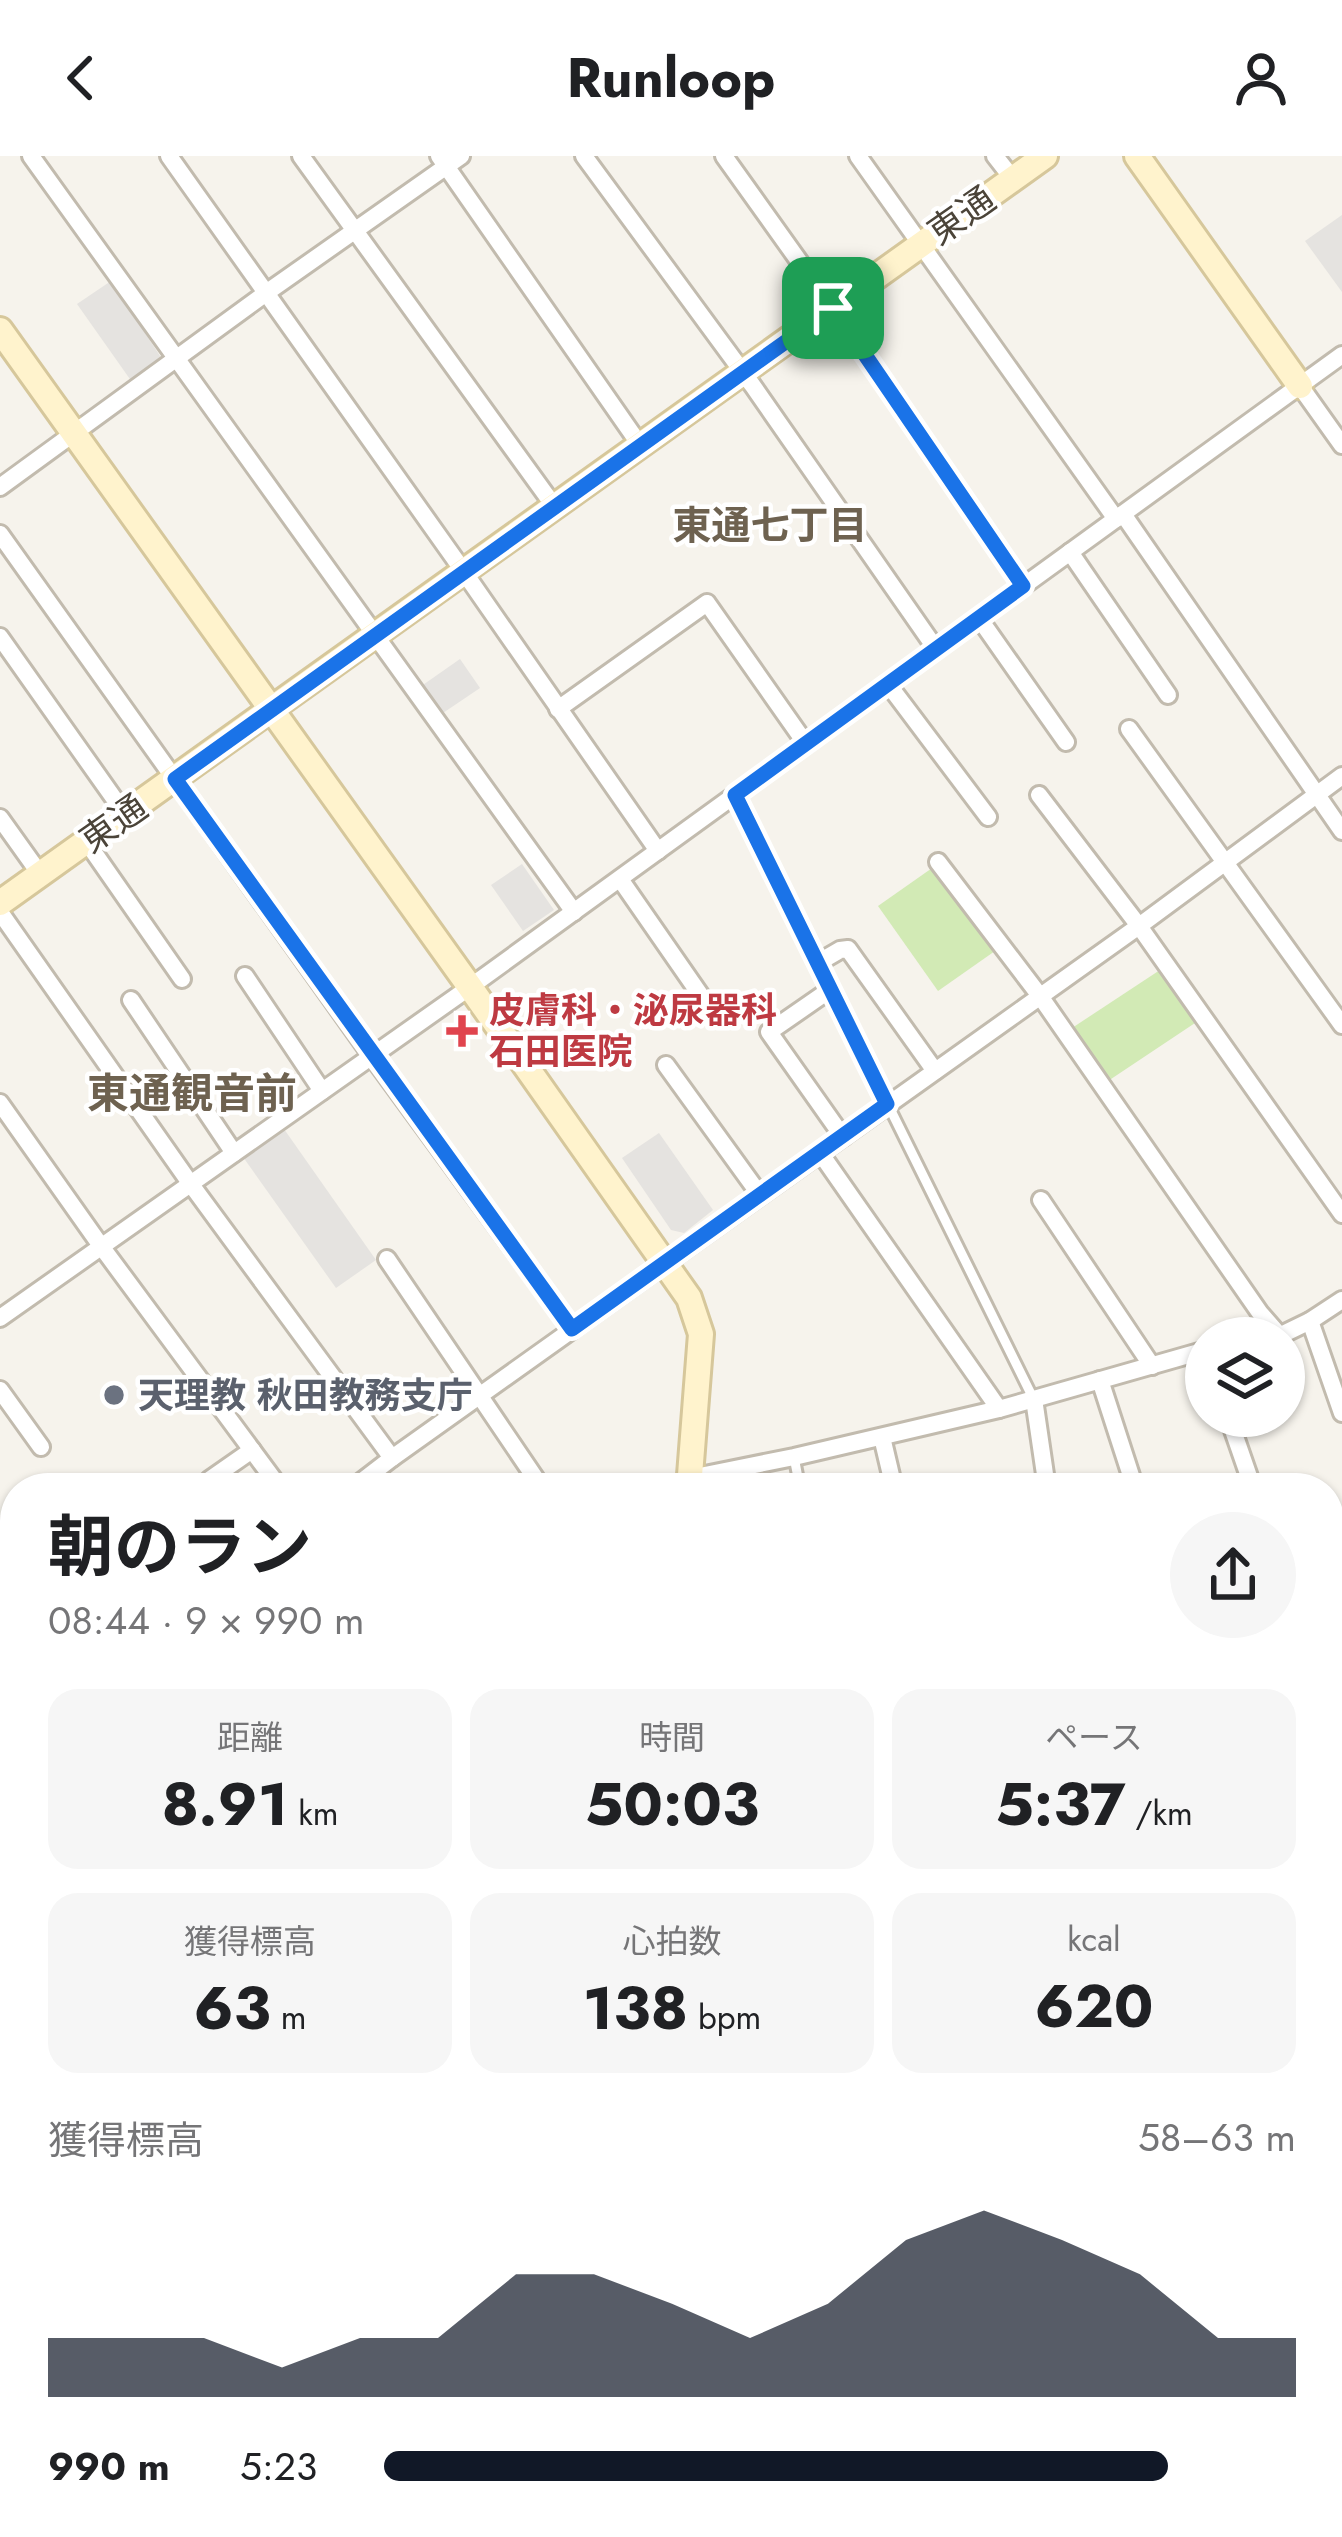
<!DOCTYPE html>
<html lang="ja">
<meta charset="utf-8">
<style>
:root{--surface:#fff;--page:#f6f6f6;--text:#202124;--muted:#757577;--accent:#111827}
body{margin:0;font-family:Jost,"Noto Sans JP",sans-serif;background:var(--page);color:var(--text);height:100vh;display:flex;flex-direction:column;font-size:45px;white-space:nowrap}
*{box-sizing:border-box;margin:0}
p{font-size:39px;color:var(--muted)}
.icon{flex:none;width:66px;height:66px;fill:none;stroke:currentColor;stroke-width:2;stroke-linecap:round;stroke-linejoin:round}
.map{position:relative;flex:1;overflow:hidden}
.panel{position:absolute;left:0px;top:1317px;width:1344px;height:1065px;display:flex;flex-direction:column;background:var(--surface);border-radius:48px 48px 0 0;box-shadow:0 3px 9px #0004}
.panel>*{flex:none}
.fabs{position:absolute;left:1185px;top:1161px;display:grid;gap:24px}
.fabs a{display:grid;place-items:center;width:120px;height:120px;border-radius:50%;background:var(--surface);box-shadow:0 3px 9px #0004;font-size:60px}
.pin{position:absolute;display:grid;place-items:center;width:102px;height:102px;color:#fff;margin:-51px;border-radius:24px;box-shadow:0 6px 18px #0006}
.round{display:grid;place-items:center;flex:none;width:126px;height:126px;border-radius:63px;background:var(--page)}
.overview{display:flex;align-items:center;justify-content:space-between;height:204px;padding:0 48px}
h1{font-size:66px;font-weight:700;line-height:90px}
.metrics{display:grid;grid-template-columns:repeat(3,1fr);gap:18px;height:204px;padding:12px 48px}
.metrics div{display:grid;align-content:center;border-radius:30px;background:var(--page);text-align:center}
.metrics b{font-size:60px;font-weight:700}
.metrics small{font-size:33px;font-weight:400}
.metrics p{font-size:33px}
.chart{height:336px;padding:24px 48px}
.chart p{display:flex;justify-content:space-between}
.chart svg{width:100%;height:216px;margin-top:12px;fill:var(--accent);opacity:.7}
ul{padding:0 48px;list-style:none;font-size:39px}
li{display:grid;grid-template-columns:192px 144px 1fr;align-items:center;height:90px}
li i{height:30px;border-radius:15px;background:var(--accent)}
header{display:flex;justify-content:space-between;align-items:center;height:156px;padding:0 48px;background:var(--surface);font-size:54px;font-weight:700}
.map>svg:first-child{display:block}
.green{fill:#d2eab5}
.parking{fill:#e5e3e0}
.water{fill:#a9d4f2}
.lines{fill:none;stroke-linecap:round;stroke-linejoin:round}
.lane-casing{stroke:#c2bbae;stroke-width:15}
.street-casing{stroke:#c2bbae;stroke-width:22}
.secondary-casing{stroke:#d6c79b;stroke-width:30}
.lane{stroke:#fff;stroke-width:9}
.street{stroke:#fff;stroke-width:16}
.secondary{stroke:#fff3cd;stroke-width:24}
.rail{stroke:#9a9a9a;stroke-width:6;stroke-dasharray:15 15;stroke-linecap:butt}
.route-casing{stroke:#fff;stroke-width:24}
.route{stroke:#1a73e8;stroke-width:15}
.health-dot{fill:#e0444e;stroke:#fff;stroke-width:4.5}
.worship-dot{fill:#6b7280;stroke:#fff;stroke-width:4.5}
.labels{text-anchor:middle;stroke-width:9;stroke-linejoin:round;paint-order:stroke}
.street-label{font-size:36px;fill:#4b4439;stroke:#fff}
.health-label{font-size:36px;font-weight:bold;fill:#be3a42;stroke:#fff;text-anchor:start}
.worship-label{font-size:36px;font-weight:bold;fill:#5b616d;stroke:#fff;text-anchor:start}
.neighbourhood-label{font-size:39px;font-weight:bold;fill:#6e6250;stroke:#fff}
.quarter-label{font-size:42px;font-weight:bold;fill:#6e6250;stroke:#fff}
</style>
<header><svg class="icon" aria-label="back" viewBox="0 0 24 24"><path d="M15 5l-7 7 7 7"/></svg>Runloop<svg class="icon" aria-label="person" viewBox="0 0 24 24"><circle cx="12" cy="8" r="4"/><path d="M4 21q1-7 8-7t8 7"/></svg></header>
<div class="map">
<svg width="1342" height="2381" viewBox="0 0 1342 2381">
<rect width="100%" height="100%" fill="#f6f3ec"/>
<g class="green">
<path d="M935 710 995 795 938 835 878 750Z"/>
<path d="M1160 814 1195 867 1108 925 1072 872Z"/>
<path d="M1342 1581V1867L1329 1832V1613Z"/>
</g>
<g class="parking">
<path d="M1342 59V136L1305 85Z"/>
<path d="M111 125 162 203 132 226 77 148Z"/>
<path d="M460 503 480 532 440 559 420 531Z"/>
<path d="M522 708 554 754 523 775 491 729Z"/>
<path d="M284 973 376 1104 336 1132 243 1001Z"/>
<path d="M659 977 713 1054 684 1077 671 1074 622 1002Z"/>
</g>
<path class="water" d="M1342 2347V2381H756L773 2367H1329V2351Z"/>
<g class="lines">
<g class="lane-casing">
<g id="lane">
<path d="M735 639 1033 1242"/>
<path d="M794 1301 800 1332"/>
</g>
</g>
<g class="street-casing">
<g id="street">
<path d="M31 0 574 756"/>
<path d="M169 0 464 416 658 695"/>
<path d="M301 0 554 350"/>
<path d="M439 0 640 289"/>
<path d="M584 0 753 230 936 493"/>
<path d="M724 0 851 178 1023 430"/>
<path d="M858 0 1116 363"/>
<path d="M995 0 1013 23"/>
<path d="M1300 230 1342 289"/>
<path d="M0 331 266 137 461 0"/>
<path d="M1123 358 1342 675"/>
<path d="M0 378 372 900 572 1173"/>
<path d="M1070 396 1168 539"/>
<path d="M979 462 1066 586"/>
<path d="M0 481 125 658"/>
<path d="M888 528 988 661"/>
<path d="M558 553 707 447 806 588"/>
<path d="M1129 573 1342 869"/>
<path d="M1039 639 1139 770 1342 1058"/>
<path d="M0 662 40 718"/>
<path d="M86 685 182 823"/>
<path d="M938 706 1040 840 1260 1157 1281 1181"/>
<path d="M620 723 715 860"/>
<path d="M0 756 190 1027 392 1302 1139 770 1342 620"/>
<path d="M828 801 840 794 848 793 935 915"/>
<path d="M245 820 322 935"/>
<path d="M831 833 769 876 843 981"/>
<path d="M131 844 234 997"/>
<path d="M666 909 760 1039"/>
<path d="M0 947 101 1090 280 1332"/>
<path d="M821 998 999 1253"/>
<path d="M1041 1044 1152 1210"/>
<path d="M387 1103 542 1332"/>
<path d="M0 1162 470 831 1342 199"/>
<path d="M1310 1165 1342 1257"/>
<path d="M1275 1182 1310 1165 1342 1144"/>
<path d="M1100 1224 1135 1332"/>
<path d="M0 1234 41 1291"/>
<path d="M1034 1243 1047 1332"/>
<path d="M1228 1260 1253 1332"/>
<path d="M882 1281 894 1332"/>
<path d="M690 1322 794 1301 999 1253 1206 1194"/>
<path d="M207 1332 209 1324 252 1294"/>
<path d="M353 1332 392 1302"/>
<path d="M0 1403 15 1404"/>
<path d="M1329 1553 1342 1590"/>
<path d="M0 1559 15 1562"/>
<path d="M0 1656 15 1658"/>
<path d="M0 1729 3 1709"/>
<path d="M0 1841 15 1843"/>
<path d="M0 1928 15 1929"/>
<path d="M1329 1928 1342 1944"/>
<path d="M1329 2009 1342 1995"/>
<path d="M0 2156 11 2082 10 2073 1 2061"/>
<path d="M0 2177 6 2185 15 2187"/>
<path d="M81 2367 84 2381"/>
<path d="M190 2367 207 2381"/>
<path d="M307 2381 309 2367"/>
<path d="M414 2381 416 2367"/>
<path d="M594 2381 609 2367"/>
</g>
</g>
<g class="secondary-casing">
<g id="secondary">
<path d="M1137 0 1300 230"/>
<path d="M0 174 470 831 689 1142 701 1178 689 1332"/>
<path d="M0 747 1045 0"/>
</g>
</g>
<use href="#lane" class="lane"/>
<use href="#street" class="street"/>
<use href="#secondary" class="secondary"/>
<g class="rail">
<path d="M0 2229 15 2245"/>
<path d="M138 2367 156 2381"/>
</g>
</g>
<g class="lines">
<g class="route-casing">
<path id="route" d="M833 152 1023 430 735 639 887 948 572 1173 175 623Z"/>
</g>
<use href="#route" class="route"/>
</g>
<path class="health-dot" d="M456 857h12v12h12v12h-12v12h-12v-12h-12v-12h12z"/>
<circle class="worship-dot" cx="114" cy="1239" r="12"/>
<g class="labels">
<g class="street-label">
<text transform="translate(961 59) rotate(-35)" y="13">東通</text>
<text transform="translate(113 667) rotate(-35)" y="13">東通</text>
</g>
<g class="health-label">
<text x="489" y="867">皮膚科・泌尿器科<tspan x="489" dy="41">石田医院</tspan></text>
</g>
<g class="worship-label">
<text x="138" y="1252">天理教 秋田教務支庁</text>
</g>
<g class="neighbourhood-label">
<text x="770" y="383">東通七丁目</text>
</g>
<g class="quarter-label">
<text x="192" y="952">東通観音前</text>
</g>
</g>
</svg>
<div class="fabs">
<a><svg class="icon" aria-label="layers" viewBox="0 0 24 24"><path d="M12 4l9 5-9 5-9-5zM3 14l9 5 9-5"/></svg></a>
</div>
<div class="pin" style="left:833px;top:152px;background:#1e9e55"><svg class="icon" aria-label="arrive" viewBox="0 0 24 24"><path d="M6 21V4h12l-3 4 3 4H6"/></svg></div>
<section class="panel">
<div class="overview"><div><h1>朝のラン</h1><p>08:44 · 9 × 990 m</p></div><a class="round"><svg class="icon" aria-label="share" viewBox="0 0 24 24"><path d="M12 15V3M7 8l5-5 5 5M5 13v7h14v-7"/></svg></a></div>
<div class="metrics">
<div><p>距離</p><b>8.91<small> km</small></b></div>
<div><p>時間</p><b>50:03</b></div>
<div><p>ペース</p><b>5:37<small> /km</small></b></div>
</div>
<div class="metrics">
<div><p>獲得標高</p><b>63<small> m</small></b></div>
<div><p>心拍数</p><b>138<small> bpm</small></b></div>
<div><p>kcal</p><b>620</b></div>
</div>
<div class="chart"><p><span>獲得標高</span>58–63 m</p>
<svg viewBox="0 0 160 44" preserveAspectRatio="none"><path d="M0 44V32L10 32L20 32L30 38L40 32L50 32L60 19L70 19L80 25L90 32L100 25L110 12L120 6L130 12L140 19L150 32L160 32V44z"/></svg>
</div>
<ul>
<li><b>990 m</b>5:23<i style="width:86%"></i></li>
</ul>
</section>
</div>
